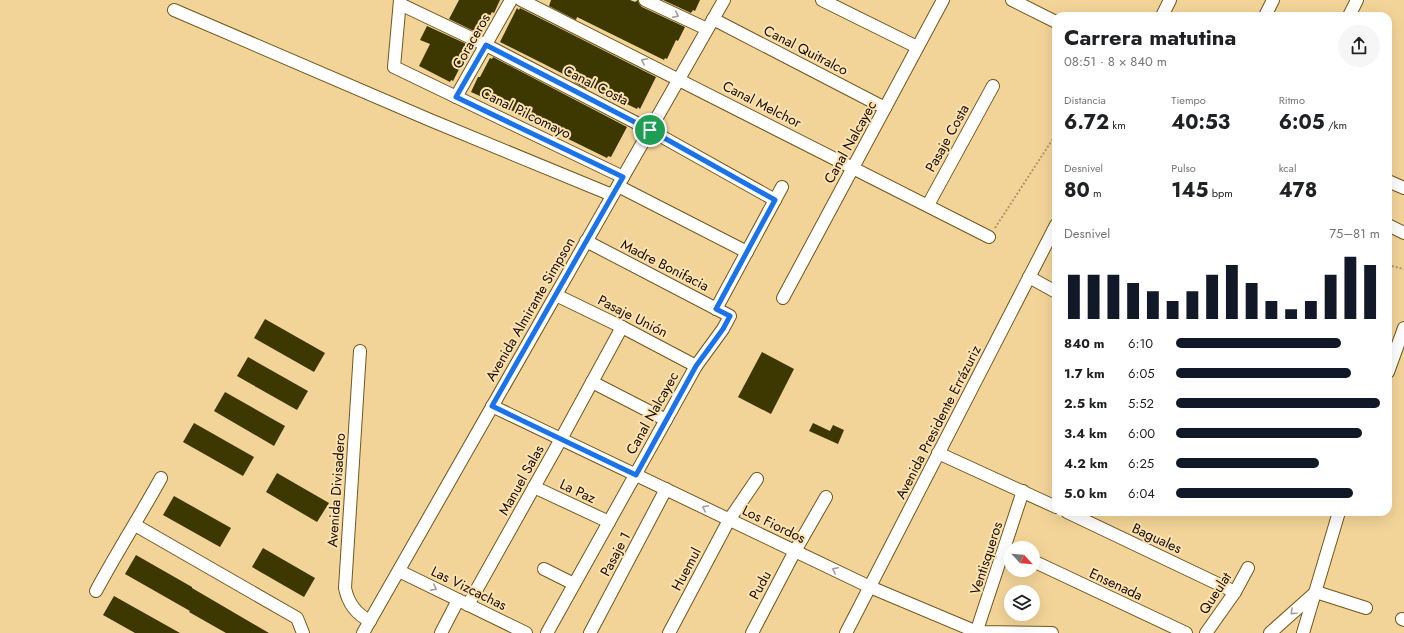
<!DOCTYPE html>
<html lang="es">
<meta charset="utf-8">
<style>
:root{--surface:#fff;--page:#f6f6f6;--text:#202124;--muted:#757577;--accent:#111827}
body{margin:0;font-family:Jost,sans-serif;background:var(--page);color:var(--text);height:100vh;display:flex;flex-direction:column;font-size:15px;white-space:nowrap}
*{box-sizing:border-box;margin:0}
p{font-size:13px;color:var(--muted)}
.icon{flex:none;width:22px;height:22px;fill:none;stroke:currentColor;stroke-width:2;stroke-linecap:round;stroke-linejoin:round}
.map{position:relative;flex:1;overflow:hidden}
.side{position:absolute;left:1052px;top:12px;width:340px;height:504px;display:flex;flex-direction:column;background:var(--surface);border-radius:12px;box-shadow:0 4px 16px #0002}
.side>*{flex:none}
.needle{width:26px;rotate:116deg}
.controls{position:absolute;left:1004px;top:541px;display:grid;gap:8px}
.controls a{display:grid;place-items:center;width:36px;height:36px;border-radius:50%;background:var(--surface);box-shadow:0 4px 16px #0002;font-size:20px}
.pin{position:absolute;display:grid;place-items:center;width:34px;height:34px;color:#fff;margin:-17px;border:2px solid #fff;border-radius:50%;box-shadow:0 1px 4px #0007}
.round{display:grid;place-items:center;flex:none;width:42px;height:42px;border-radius:21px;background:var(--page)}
.summary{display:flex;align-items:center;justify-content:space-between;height:68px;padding:0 12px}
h1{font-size:22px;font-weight:700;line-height:30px}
.figures{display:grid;grid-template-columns:repeat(3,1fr);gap:6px;height:68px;padding:4px 12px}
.figures div{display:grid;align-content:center}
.figures b{font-size:20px;font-weight:700}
.figures small{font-size:11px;font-weight:400}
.figures p{font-size:11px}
.chart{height:112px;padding:8px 12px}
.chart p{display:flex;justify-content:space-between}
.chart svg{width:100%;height:72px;margin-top:4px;stroke:var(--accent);stroke-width:6}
ul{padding:0 12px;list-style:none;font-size:13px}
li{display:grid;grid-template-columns:64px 48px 1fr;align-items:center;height:30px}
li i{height:10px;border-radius:5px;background:var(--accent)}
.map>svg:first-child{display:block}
.building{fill:#3d3701}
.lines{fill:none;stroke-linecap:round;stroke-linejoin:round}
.minor-casing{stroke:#72571b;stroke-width:14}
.path{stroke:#af9669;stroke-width:2;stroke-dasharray:2 2;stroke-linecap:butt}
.minor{stroke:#fff;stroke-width:12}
.oneway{stroke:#a39e99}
.route-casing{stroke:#fff;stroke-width:8}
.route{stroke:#1a73e8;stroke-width:5}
.labels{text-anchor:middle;stroke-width:4;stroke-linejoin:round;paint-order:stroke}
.street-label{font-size:14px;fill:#180d00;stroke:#fbe2b3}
</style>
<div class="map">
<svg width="1404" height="633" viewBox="0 0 1404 633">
<rect width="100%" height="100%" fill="#f3d498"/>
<g class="building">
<path d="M459 0H500L494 13 492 12 481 33 479 32 478 33 449 19Z"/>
<path d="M551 0H630L635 2 638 0 639 4 642 7 685 27 678 41 676 40 667 59 665 58 664 60 577 17 576 20 549 6Z"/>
<path d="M663 0H700L695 11 693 10 691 13Z"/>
<path d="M517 8 519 10 520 8 656 77 640 109 638 107 637 109 588 85 586 89 574 82 575 80 542 63 500 42Z"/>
<path d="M427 26 471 46 453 81 451 80 450 82 419 66 430 44 420 40Z"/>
<path d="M493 57 627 127 611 157 608 156 607 158 552 131V132L509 109 471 92 478 77H480L490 58 492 59Z"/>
<path d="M265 319 325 353 314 372 254 338Z"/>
<path d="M762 352 794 369 771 414 738 397Z"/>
<path d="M248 357 308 391 297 410 237 376Z"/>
<path d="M225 392 285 426 274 446 214 411Z"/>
<path d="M194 423 254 457 243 476 183 442Z"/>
<path d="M813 423 830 431 833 425 844 430 838 444 809 431Z"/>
<path d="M277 473 329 503 317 522 266 492Z"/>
<path d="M174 496 231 528 220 547 163 515Z"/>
<path d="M263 548 315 578 304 597 252 567Z"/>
<path d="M136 555 192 587V588L269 633H226L189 612 190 611 125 574Z"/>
<path d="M114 596 180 633H135L103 615Z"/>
</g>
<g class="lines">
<g class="minor-casing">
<g id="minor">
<path d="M400 0 394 67 623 177"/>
<path d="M521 0 989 237"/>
<path d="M645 0 707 29"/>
<path d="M822 0 917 47"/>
<path d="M1012 0 1056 22"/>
<path d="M400 4 486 45 650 130 775 200"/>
<path d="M174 10 430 120 612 195"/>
<path d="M1162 16 1170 0"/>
<path d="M1265 16 1273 0"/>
<path d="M1349 16 1357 0"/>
<path d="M713 19 885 108"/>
<path d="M456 97 511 0"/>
<path d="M1388 181 1404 188"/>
<path d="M618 186 747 252"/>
<path d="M928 205 993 86"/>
<path d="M1388 225 1404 233"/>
<path d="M1029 277 1056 292"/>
<path d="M556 295 622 327 696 366"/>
<path d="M783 298 943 0"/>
<path d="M716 309 782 187"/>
<path d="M360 351 345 588C348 603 356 614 370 621"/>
<path d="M1388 372 1404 328"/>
<path d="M592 382 666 420"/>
<path d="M492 406 870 587 977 632 1052 633"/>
<path d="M938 453 1056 507"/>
<path d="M534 487 609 522"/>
<path d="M1067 512 1235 592"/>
<path d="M135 525 297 618 303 633"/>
<path d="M1033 561 1186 633"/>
<path d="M544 569 574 584"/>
<path d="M399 571 526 633"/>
<path d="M96 591C117 552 140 516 161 478"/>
<path d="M468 605 561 439 622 327"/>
<path d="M1402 619 1404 620"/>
<path d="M363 633 724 0"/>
<path d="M441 633 458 600"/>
<path d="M547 633 696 366 723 329 730 316 586 241"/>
<path d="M590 633 666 489"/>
<path d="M669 633 729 520 757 479"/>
<path d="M752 633 795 551 826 497"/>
<path d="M846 633 1056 225"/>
<path d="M976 633 1023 491"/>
<path d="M1206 633 1235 592 1248 568"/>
<path d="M1270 633 1316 592 1366 608"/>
<path d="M1303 633 1339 512"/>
</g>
</g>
<g class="path">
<path d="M995 228 1056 134"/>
<path d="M1388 265 1404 269"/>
</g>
<use href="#minor" class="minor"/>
</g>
<defs><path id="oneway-chevron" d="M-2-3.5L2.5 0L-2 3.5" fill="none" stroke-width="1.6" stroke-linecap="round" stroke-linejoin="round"/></defs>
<g class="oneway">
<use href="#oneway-chevron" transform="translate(676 15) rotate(26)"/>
<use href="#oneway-chevron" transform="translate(644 61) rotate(-153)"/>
<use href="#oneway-chevron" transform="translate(705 508) rotate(-154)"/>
<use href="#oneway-chevron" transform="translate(835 570) rotate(-154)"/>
<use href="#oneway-chevron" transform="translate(434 588) rotate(26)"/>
<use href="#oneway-chevron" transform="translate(1293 612) rotate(138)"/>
</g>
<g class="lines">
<g class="route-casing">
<path id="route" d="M486 45 650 130 775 200 716 309 730 316 723 329 696 366 636 475 492 406 623 177 456 97Z"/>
</g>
<use href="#route" class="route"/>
</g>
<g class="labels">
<g class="street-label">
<text transform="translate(471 41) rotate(-60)" y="5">Coraceros</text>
<text transform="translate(806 50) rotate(27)" y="5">Canal Quitralco</text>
<text transform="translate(596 85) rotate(27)" y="5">Canal Costa</text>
<text transform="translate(762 104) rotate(27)" y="5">Canal Melchor</text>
<text transform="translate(526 113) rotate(26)" y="5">Canal Pilcomayo</text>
<text transform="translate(947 138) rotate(-61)" y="5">Pasaje Costa</text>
<text transform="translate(850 142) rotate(-61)" y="5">Canal Nalcayec</text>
<text transform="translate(665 265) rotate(27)" y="5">Madre Bonifacia</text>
<text transform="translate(530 309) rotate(-60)" y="5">Avenida Almirante Simpson</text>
<text transform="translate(633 316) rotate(27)" y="5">Pasaje Unión</text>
<text transform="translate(652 413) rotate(-61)" y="5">Canal Nalcayec</text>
<text transform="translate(938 422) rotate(-63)" y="5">Avenida Presidente Errázuriz</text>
<text transform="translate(521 480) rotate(-61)" y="5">Manuel Salas</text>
<text transform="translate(336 490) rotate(-86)" y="5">Avenida Divisadero</text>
<text transform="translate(578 491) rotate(25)" y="5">La Paz</text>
<text transform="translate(774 524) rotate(26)" y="5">Los Fiordos</text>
<text transform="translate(1157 538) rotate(25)" y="5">Baguales</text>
<text transform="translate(615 554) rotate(-62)" y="5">Pasaje 1</text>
<text transform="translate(986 558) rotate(-72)" y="5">Ventisqueros</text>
<text transform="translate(686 569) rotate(-62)" y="5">Huemul</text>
<text transform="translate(1116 584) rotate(25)" y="5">Ensenada</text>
<text transform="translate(760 585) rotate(-62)" y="5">Pudu</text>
<text transform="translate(469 588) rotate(26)" y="5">Las Vizcachas</text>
<text transform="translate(1215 593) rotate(-57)" y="5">Queulat</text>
</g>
</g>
</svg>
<div class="controls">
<a><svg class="needle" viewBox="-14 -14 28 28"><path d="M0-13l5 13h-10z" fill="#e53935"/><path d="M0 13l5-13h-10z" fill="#757577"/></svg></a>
<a><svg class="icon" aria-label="layers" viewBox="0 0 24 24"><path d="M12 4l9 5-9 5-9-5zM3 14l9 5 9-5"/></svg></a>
</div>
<div class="pin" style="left:650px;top:130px;background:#1e9e55"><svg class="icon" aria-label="arrive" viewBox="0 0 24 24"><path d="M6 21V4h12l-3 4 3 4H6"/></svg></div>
<section class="side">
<div class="summary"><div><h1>Carrera matutina</h1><p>08:51 · 8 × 840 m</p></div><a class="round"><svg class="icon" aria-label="share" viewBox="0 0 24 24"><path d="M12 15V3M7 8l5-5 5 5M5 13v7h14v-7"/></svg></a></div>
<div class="figures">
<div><p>Distancia</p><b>6.72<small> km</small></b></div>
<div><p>Tiempo</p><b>40:53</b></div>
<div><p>Ritmo</p><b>6:05<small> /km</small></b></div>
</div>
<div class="figures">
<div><p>Desnivel</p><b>80<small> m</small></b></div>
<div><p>Pulso</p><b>145<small> bpm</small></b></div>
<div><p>kcal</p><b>478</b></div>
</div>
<div class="chart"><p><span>Desnivel</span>75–81 m</p>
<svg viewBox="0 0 160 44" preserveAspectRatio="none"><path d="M5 44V17M15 44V17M25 44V17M35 44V22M45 44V27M55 44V33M65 44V27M75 44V17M85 44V11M95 44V22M105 44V33M115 44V38M125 44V33M135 44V17M145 44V6M155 44V11"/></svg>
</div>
<ul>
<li><b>840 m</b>6:10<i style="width:81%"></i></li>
<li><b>1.7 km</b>6:05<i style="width:86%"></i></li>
<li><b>2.5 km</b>5:52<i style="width:100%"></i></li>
<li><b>3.4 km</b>6:00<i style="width:91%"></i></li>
<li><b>4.2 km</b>6:25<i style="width:70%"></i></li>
<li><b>5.0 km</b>6:04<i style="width:87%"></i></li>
</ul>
</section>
</div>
